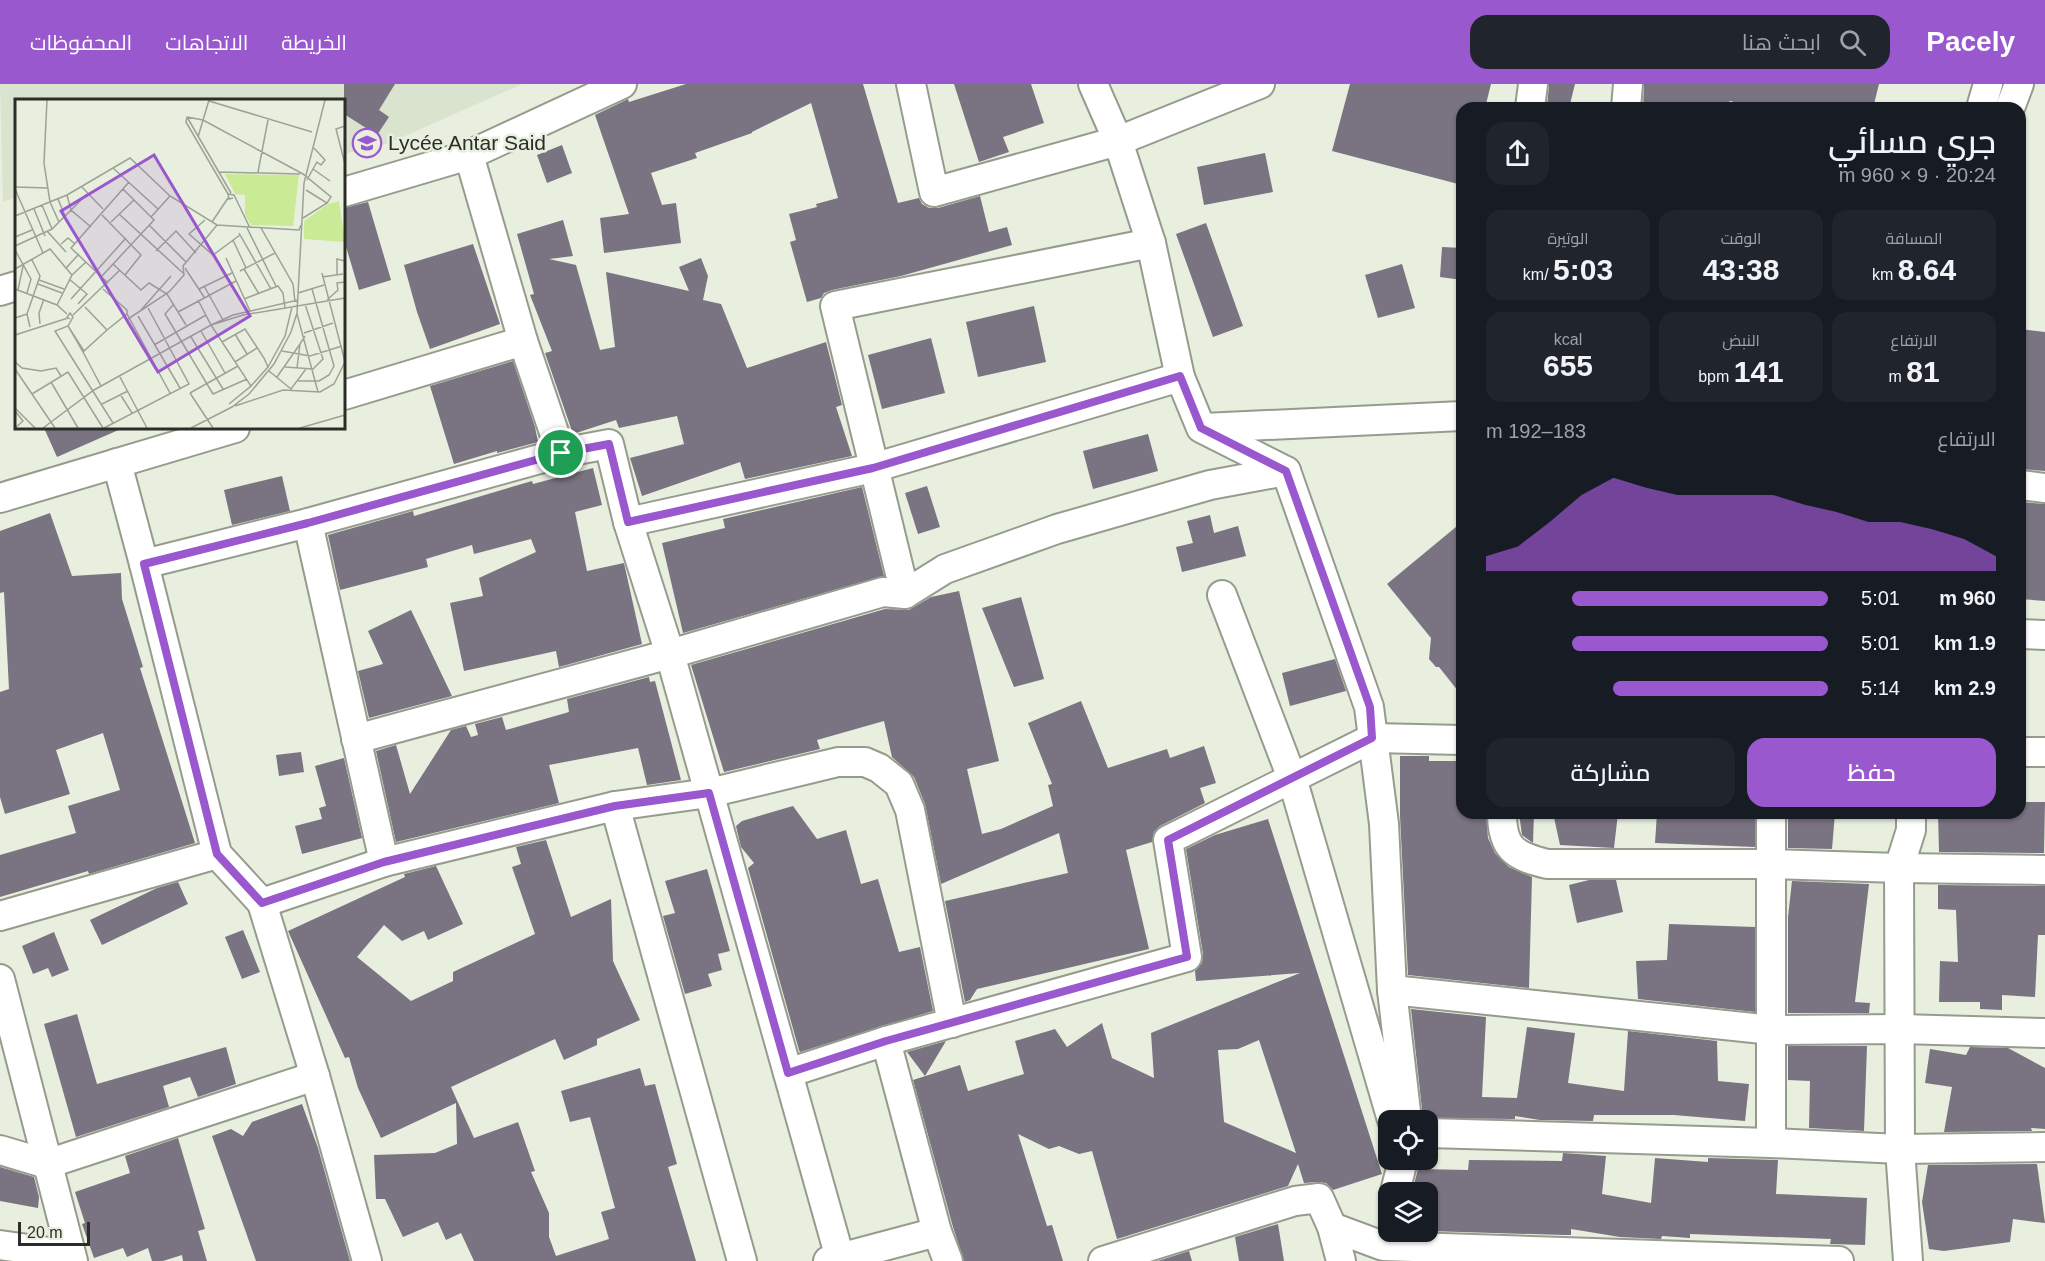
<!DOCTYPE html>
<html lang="ar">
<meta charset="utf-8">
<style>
:root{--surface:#171b24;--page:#20242c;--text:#f1f3f6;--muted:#9ea1a6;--accent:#9958ce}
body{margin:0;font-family:Arial,Cairo,sans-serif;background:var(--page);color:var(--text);direction:rtl;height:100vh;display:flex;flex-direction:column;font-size:22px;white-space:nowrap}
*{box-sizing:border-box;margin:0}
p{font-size:20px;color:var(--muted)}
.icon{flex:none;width:33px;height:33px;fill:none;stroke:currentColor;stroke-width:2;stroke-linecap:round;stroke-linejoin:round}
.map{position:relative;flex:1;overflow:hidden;direction:ltr}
.side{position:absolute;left:1456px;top:18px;width:570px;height:717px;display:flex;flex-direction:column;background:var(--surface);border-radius:18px;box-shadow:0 2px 4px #0004;direction:rtl}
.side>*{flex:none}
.tools{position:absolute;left:1378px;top:1026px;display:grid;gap:12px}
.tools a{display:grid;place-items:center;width:60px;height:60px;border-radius:12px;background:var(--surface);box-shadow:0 2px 4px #0004;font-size:30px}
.scale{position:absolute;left:18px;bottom:15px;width:72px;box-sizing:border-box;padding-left:6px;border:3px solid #2b2e28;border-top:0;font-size:16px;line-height:21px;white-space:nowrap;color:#2b2e28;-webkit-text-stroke:4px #e8efdf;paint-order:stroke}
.pin{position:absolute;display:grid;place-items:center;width:51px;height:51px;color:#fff;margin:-26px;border:3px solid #fff;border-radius:50%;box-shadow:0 2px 6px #0007}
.round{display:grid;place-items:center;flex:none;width:63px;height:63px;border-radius:18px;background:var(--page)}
.overview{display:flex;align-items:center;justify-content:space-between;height:102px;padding:0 30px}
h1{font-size:33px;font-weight:600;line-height:45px}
.metrics{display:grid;grid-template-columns:repeat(3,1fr);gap:9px;height:102px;padding:6px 30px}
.metrics div{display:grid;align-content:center;border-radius:15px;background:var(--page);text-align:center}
.metrics b{font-size:30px;font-weight:600}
.metrics small{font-size:16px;font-weight:400}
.metrics p{font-size:16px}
.chart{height:168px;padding:12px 30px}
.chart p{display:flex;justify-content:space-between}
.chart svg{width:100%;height:108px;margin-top:6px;fill:var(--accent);opacity:.7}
.cta{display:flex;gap:12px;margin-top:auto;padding:12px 30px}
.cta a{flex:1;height:69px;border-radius:18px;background:var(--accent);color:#fff;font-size:24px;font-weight:600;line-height:69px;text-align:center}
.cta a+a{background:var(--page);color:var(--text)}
ul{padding:0 30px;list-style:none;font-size:20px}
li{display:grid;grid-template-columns:96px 72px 1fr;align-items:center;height:45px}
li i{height:15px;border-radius:8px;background:var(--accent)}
header{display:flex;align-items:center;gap:36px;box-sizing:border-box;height:84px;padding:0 30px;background:var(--accent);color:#fff}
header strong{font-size:28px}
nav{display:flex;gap:33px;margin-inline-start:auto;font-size:21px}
.search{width:420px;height:54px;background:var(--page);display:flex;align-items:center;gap:15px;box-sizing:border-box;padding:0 21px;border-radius:18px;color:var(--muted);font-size:22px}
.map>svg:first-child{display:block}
.built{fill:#d9e3cd}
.building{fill:#7a7381;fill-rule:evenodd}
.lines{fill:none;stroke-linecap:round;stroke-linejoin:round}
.minor-casing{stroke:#969c8d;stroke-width:32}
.minor{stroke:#fff;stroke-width:28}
.route-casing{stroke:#fff;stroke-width:12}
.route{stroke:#9958ce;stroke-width:8}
.labels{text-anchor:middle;stroke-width:5;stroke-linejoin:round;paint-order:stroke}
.poi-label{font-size:21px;fill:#2b2e28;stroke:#e8efdf;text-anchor:start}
.inset-road{fill:none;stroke:#9ca296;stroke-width:1.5}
.view{fill:#9958ce;fill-opacity:0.15;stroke:#9958ce;stroke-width:3}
.inset-edge{fill:none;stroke:#2b2e28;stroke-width:3}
</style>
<header>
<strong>Pacely</strong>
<div class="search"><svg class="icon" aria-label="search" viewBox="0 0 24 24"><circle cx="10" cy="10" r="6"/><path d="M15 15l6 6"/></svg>ابحث هنا</div>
<nav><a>الخريطة</a><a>الاتجاهات</a><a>المحفوظات</a></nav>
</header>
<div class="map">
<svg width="2045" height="1177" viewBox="0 0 2045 1177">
<rect width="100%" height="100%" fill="#e8efdf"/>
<path class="built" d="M0 0H522L389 59 344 70V16H16V113L3 118Z"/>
<g class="building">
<path d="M344 0H395L379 26 389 33 377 51 344 30Z"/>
<path d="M686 0H863L898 119 919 114 922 120 929 124H938L980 112 989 148 1007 143 1012 161 901 192 832 206 824 209 821 214 807 218 790 158 796 156 789 130 817 123 816 120 838 114 811 19 752 48V49L695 69 697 74 651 89 662 121 676 119 681 159 604 169 600 134 629 130 595 31 628 15 629 18Z"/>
<path d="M954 0H1031L1044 39 1003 53 1009 68 979 78Z"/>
<path d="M1350 0H1491L1485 24H1462V101L1332 67Z"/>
<path d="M1549 0H1575L1569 24H1547Z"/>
<path d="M1644 0H1879L1873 24H1759L1730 17 1722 24H1643Z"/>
<path d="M562 61 572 89 547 99 537 71Z"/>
<path d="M1265 69 1273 108 1204 121 1197 83Z"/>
<path d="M368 118 391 196 359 206 344 156V124Z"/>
<path d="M563 136 573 172 549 175 576 181 600 266 615 263 606 188 689 207 679 183 701 174 708 192 703 216 721 220 747 284 826 258 842 321 836 323 852 372 745 395 740 378 642 412 630 374 684 360 677 332 619 344 616 336 573 350 545 269 552 267 530 211 534 210 517 150Z"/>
<path d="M1206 139 1243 242 1213 253 1176 150Z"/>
<path d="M473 160 500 240 430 265 417 228 404 181Z"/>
<path d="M1442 163 1462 164V196L1440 193Z"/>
<path d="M1402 180 1415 224 1378 234 1365 191Z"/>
<path d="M1034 222 1046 278 978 293 966 238Z"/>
<path d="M2020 245 2045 248V387L2020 385Z"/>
<path d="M931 254 945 309 882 325 868 271Z"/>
<path d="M513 277 535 343 538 358 497 369V367L454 380 430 302Z"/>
<path d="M44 344H123L57 373Z"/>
<path d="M1148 350 1158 387 1093 405 1083 367Z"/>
<path d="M593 384 602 421 575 428 587 487 624 479 642 560 559 583 556 567 464 587 450 519 483 512 479 494 536 468 531 455 474 470 472 461 426 475 428 483 340 506 328 451 413 427 414 432 532 397 533 400Z"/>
<path d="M282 392 290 427 232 441 224 406Z"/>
<path d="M927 402 940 443 918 450 905 409Z"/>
<path d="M862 403 884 492 683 549 662 459 725 444 723 435Z"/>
<path d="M2020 418 2045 420V517L2020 515Z"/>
<path d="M50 429 72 492 121 489 122 515 143 583 140 584 195 759 89 790 88 787 0 813V771L76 749 68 722 120 706 103 649 56 666 70 710 5 730 0 713V608L9 605 4 508 0 509V447Z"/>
<path d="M1210 431 1214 449 1238 442 1246 472 1182 488 1176 463 1193 459 1187 437Z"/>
<path d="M1462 438V612L1439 583H1436L1429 575 1431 554 1387 500Z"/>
<path d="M959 507 999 677 967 685 982 750 1001 745 1053 722 1048 701 1052 700 1028 639 1081 617 1108 684 1167 665 1170 674 1204 662 1216 699 1200 704 1205 719 1160 742 1154 748 1152 758 1126 766 1149 865 977 905 970 916 965 918 945 817 1068 789 1059 749 941 800 925 720 914 693 892 673 884 637 817 656 820 665 724 688 691 581 885 525 909 526 931 513Z"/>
<path d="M1021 513 1044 595 1014 603 982 524Z"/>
<path d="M411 526 452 612 369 634 358 587 383 580 368 547Z"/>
<path d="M1335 575 1346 607 1290 622 1282 589Z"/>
<path d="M649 593 650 598 655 597 681 696 647 701 638 664 549 681 559 719 396 758 376 667 396 661 410 710 451 646 466 642 471 653 478 651 475 640 502 633 506 646 569 628 567 615Z"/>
<path d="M301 668 304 688 279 692 276 671Z"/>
<path d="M1400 672H1429V677H1462V729H1486L1488 754 1495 769 1509 783 1532 793 1529 904 1408 891 1400 732Z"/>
<path d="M344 674 362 754 302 770 295 742 322 735 319 724 326 722 315 682Z"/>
<path d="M2020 718H2045L2044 769 1939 768 1938 729H2020Z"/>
<path d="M793 722 817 755 846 746 861 800 878 795 899 868 920 863 933 927 800 968 799 966 748 784 754 779 741 763 736 742 742 737Z"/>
<path d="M1519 729H1534L1533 759 1522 751Z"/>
<path d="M1553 729H1618L1614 764 1560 761Z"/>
<path d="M1657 729H1755V763L1655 759Z"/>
<path d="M1788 729H1835L1832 765 1788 764Z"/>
<path d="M1268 735 1382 1090 1333 1106 1326 1099 1317 1098 1304 1099 1298 1080 1288 1102 1117 1155 1092 1067 1079 1070 1059 1062 1049 1065 1018 1050 1047 1142 1052 1141 1063 1177H964L953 1143 913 996 960 981 968 1007 1024 990 1015 957 1055 945 1067 963 1102 939 1112 974 1154 994 1151 949 1300 889 1196 897 1195 887 1202 879 1203 870 1186 765 1215 751ZM1259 956 1296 1069 1224 1038 1218 966 1238 965Z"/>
<path d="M546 756 571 833 611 815 613 877 640 936 597 955V961L564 976 555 955 451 1003 474 1054 518 1038 535 1087 531 1088 549 1129V1153L556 1172 609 1155 601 1128 615 1124 590 1033 570 1038 561 1007 640 984 645 1002 655 1000 677 1080 668 1083 696 1177H474L461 1149 446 1156 438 1138 403 1153 385 1115H376L374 1071 435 1069 457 1060 456 1019 381 1054 358 1004 349 973 345 974 288 847 405 793 404 790 436 782 463 840 428 856 424 847 402 857 384 841 357 873 411 917 453 897V888L535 850 512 783 521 780 516 763Z"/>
<path d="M707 785 730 867 718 870 722 886 708 890 712 902 685 910 663 832 675 829 665 797Z"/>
<path d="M1589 796H1616L1623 828 1577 839 1569 801Z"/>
<path d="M1792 797 1869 800 1855 918 1870 919 1869 929H1788V833Z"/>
<path d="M178 798 188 820 102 861 90 836 157 804Z"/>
<path d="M1938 801 2045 802V851H2038L2035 913 2002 911V926L1980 925V918H1939L1940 877 1958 878 1956 826 1938 825Z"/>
<path d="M1669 840 1755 843V928L1638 915 1636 877 1667 876Z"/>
<path d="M243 846 260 888 242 895 225 853Z"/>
<path d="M54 848 69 886 52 893 48 884 33 890 22 862Z"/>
<path d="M1411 925 1486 933 1482 1013 1517 1014 1527 943 1575 949 1568 999 1624 1007 1628 947 1717 957 1718 997 1749 1000 1745 1037 1674 1031H1594L1593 1037 1540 1036 1515 1032V1035L1423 1034Z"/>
<path d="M77 930 97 1000 226 963 236 1000 198 1013 190 993 163 1002 169 1023 76 1053 44 940Z"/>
<path d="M946 957 925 992 907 968Z"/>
<path d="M1788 962H1867L1864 1047 1809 1044 1810 997 1788 996Z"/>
<path d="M1970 963 2008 964 2045 984V1045L2031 1044 2032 1047 1944 1048 1952 1003 1925 999 1930 965 1966 971Z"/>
<path d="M302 1020 318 1064 350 1177H256L212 1052 231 1045 243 1052 252 1038Z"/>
<path d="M178 1054 205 1145 198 1147 207 1177H183L182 1171 163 1177H152L148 1164 127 1173 123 1164 94 1174 82 1140 85 1139 75 1108 130 1089 125 1072Z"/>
<path d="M1563 1069 1606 1072 1602 1110 1651 1119 1655 1074 1708 1078V1074L1778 1076 1776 1110 1867 1114 1865 1161 1830 1160 1831 1155 1690 1150V1154L1662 1152 1661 1155 1620 1153 1571 1145V1151H1564L1428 1147V1108H1412L1418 1085 1468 1086 1469 1076 1562 1077Z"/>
<path d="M2037 1080 2045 1139 2013 1135 2010 1158 1944 1167 1929 1165 1922 1118 1928 1081Z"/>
<path d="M0 1083 34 1093 39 1113 38 1124 0 1117Z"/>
<path d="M1278 1140 1284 1177H1239L1235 1153Z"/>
<path d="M1189 1167 1192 1177H1158Z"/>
</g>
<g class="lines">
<g class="minor-casing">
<g id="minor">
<path d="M911 0 934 108 1118 57 1260 0"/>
<path d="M1093 0 1118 57 1151 159 1180 293 1201 344 1286 387 1369 623 1384 740 1392 906 1407 1036"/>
<path d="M1530 24 1533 0"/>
<path d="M1626 24 1628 0"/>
<path d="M1981 24 1988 0"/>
<path d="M2010 24 2019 0"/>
<path d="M469 71 523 257 561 369"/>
<path d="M344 108 469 71 622 0"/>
<path d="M0 207 16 202"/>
<path d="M344 311 523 257"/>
<path d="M1203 344 1462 332"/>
<path d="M117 379 144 480 217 770 262 819 315 992 367 1177"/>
<path d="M2020 401 2045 404"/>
<path d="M0 414 235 344"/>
<path d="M628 438 873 384 1180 293"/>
<path d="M308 439 384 778"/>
<path d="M144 480 308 439 561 369 609 360 628 438 670 570 840 1174"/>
<path d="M905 510 835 222 1151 159"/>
<path d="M1222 511 1292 694 1392 1036"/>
<path d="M2020 550 2045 551"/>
<path d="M356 655 670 570 883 508 905 510 945 485 1057 445 1210 401 1286 387"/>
<path d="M2020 668H2045"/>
<path d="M615 722 742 1177"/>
<path d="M1502 729C1502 765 1515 772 1547 780H1770L1899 784 2045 786"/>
<path d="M1771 729V1059"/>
<path d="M262 819 384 778 615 722 709 709 838 678H865L879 684 899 700 910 726 952 939"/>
<path d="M0 832 217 770"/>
<path d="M0 895 73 1177"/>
<path d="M1392 906 1772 946 1900 945 2045 949"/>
<path d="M886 957 937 1148 948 1177"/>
<path d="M788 989 886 957 1187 873 1168 756 1373 654 1462 656"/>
<path d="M1428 1049 1771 1059 1900 1065 2045 1063"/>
<path d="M0 1066 47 1080 315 992"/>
<path d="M1395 1108 1403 1076"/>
<path d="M0 1161 71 1171"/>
<path d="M828 1177 937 1148"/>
<path d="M1103 1177 1295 1117 1319 1114 1332 1143"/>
<path d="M1341 1177 1332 1143 1383 1162 1839 1177"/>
<path d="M1908 1177 1900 1065 1899 784 1911 746V729"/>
</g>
</g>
<use href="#minor" class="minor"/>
</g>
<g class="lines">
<g class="route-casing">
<path id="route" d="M1180 292 1201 344 1286 387 1370 623 1372 654 1168 756 1187 873 886 957 788 989 709 709 615 722 384 778 262 819 217 770 144 480 308 439 561 369 609 360 628 438 873 384Z"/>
</g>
<use href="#route" class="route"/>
</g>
<defs>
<g id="school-ring" transform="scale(1.5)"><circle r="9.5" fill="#e8efdf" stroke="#9958ce" stroke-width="1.5"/><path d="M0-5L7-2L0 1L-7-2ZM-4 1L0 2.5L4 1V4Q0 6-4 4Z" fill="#9958ce"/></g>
</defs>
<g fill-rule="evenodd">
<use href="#school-ring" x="367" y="59"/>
</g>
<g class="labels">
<g class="poi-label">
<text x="388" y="66">Lycée Antar Said</text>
</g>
</g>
<g transform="translate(15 15)">
<rect width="330" height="330" fill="#e8efdf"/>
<path d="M210 75 284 76 278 127 236 126 230 116V96L220 95ZM324 102 330 143 289 140V122L313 105Z" fill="#caea95"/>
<path class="inset-road" d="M32 1 29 64 35 103 44 123M194 2 297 33M172 18 188 21 288 75 316 98 312 104M172 18 171 23 213 95M172 18 216 94M330 27 321 30 330 65M183 38 194 1M98 69 143 110M298 70 302 63 306 66 310 61 299 49M204 73 285 75M243 73 253 21M292 81 298 70 315 82M66 87 88 110M0 88 33 89M0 90 28 154M52 96 56 111 76 128M218 99 214 100 213 95 219 96 235 129M43 100 50 117M27 106 37 130M19 110 30 137M104 115 168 174M87 116 126 156 110 176M0 117 52 96 115 59 155 97 202 126 284 131 286 126M136 118 155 97M288 119 312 104 291 91M190 121 174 135 198 156 225 136M96 123 119 101M197 123 213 99M134 126 171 163M232 129 261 187M246 129 278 185 280 203M32 132 51 153M224 134 256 190M0 138 17 131M218 141 231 169M46 145 53 139 60 145M0 147 37 130 72 95M0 151 16 180 12 194M141 152 161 132 181 154M211 159 235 212M98 165 126 191 134 184 152 195 171 226M170 169 189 198M0 170 35 150 51 169 64 155M229 170 244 195M225 172 260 154M307 174 330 263M57 176 71 163M322 176V160L330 162M86 178 139 121 108 90M307 178 328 175M54 180 72 195 63 205M24 181 49 190M93 184 56 149 114 83M23 185 47 194M189 187 208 221M0 190 42 206 52 215M88 190 112 211V215M184 190 217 174M3 191 8 167M283 194 309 186M56 200 111 139M229 200 263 187 268 194 270 209M183 201 196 226M283 201 218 216 196 226 228 216 330 199M312 201 323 191 322 184 330 183M42 206 57 176 51 169M158 206 150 215 198 295 232 280M70 208 92 231 68 253 86 287M126 211 156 177M163 213 221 182M12 215 25 177 17 161M282 215 303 293M58 216 105 171M123 217 165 289M0 219 12 215 15 228M55 220 52 218 55 214 58 218 53 227 40 232 98 324M113 220 154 193 169 176 168 167 202 126M25 225 24 214 29 200M92 231 112 215 155 294M186 232 210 274M289 234 318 224M220 235 232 255M0 236 53 219M176 238 208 290M207 243 230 230 249 259 253 268 236 287M139 246 191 216M267 252 295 257 327 247M68 253 53 227 69 252M0 263 7 269 26 272 41 269 46 277M220 263 242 249M253 268 270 237 277 208M270 268 298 270 308 260 290 205M282 269 285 245 290 237M0 270 40 329M254 272 276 290 291 270M105 278 132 329M262 278 285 245M283 282H304L314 276 319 267 297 190M36 283 63 329M175 294 223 267M175 294 198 329M17 295 53 273 88 329M105 295 117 314M87 305 113 292M220 307 268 291 305 293 319 285 330 263M0 309 20 329M0 312 8 322 0 329M28 329 79 291 196 226 236 287 214 305M89 329 174 285 133 209M176 329 217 308 234 295 259 265 276 233 282 214 289 84 310 1M285 329 330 316"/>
<path class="view" d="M139 56 235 217 143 273 46 112Z"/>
<rect width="330" height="330" class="inset-edge"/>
</g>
</svg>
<div class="tools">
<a><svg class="icon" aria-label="locate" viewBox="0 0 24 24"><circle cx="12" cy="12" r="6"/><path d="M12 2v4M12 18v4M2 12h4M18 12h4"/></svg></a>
<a><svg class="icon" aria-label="layers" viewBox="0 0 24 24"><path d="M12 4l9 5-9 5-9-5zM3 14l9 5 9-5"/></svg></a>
</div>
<div class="scale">20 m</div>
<div class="pin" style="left:561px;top:369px;background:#1e9e55"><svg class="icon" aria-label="arrive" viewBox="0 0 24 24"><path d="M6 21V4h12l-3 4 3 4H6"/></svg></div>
<section class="side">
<div class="overview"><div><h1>جري مسائي</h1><p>20:24 · 9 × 960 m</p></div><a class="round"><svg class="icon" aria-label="share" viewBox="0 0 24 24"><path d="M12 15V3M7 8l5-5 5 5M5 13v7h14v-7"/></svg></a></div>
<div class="metrics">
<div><p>المسافة</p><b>8.64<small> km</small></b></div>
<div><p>الوقت</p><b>43:38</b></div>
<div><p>الوتيرة</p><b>5:03<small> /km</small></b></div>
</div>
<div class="metrics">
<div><p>الارتفاع</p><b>81<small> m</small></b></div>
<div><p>النبض</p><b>141<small> bpm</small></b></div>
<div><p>kcal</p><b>655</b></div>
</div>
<div class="chart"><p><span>الارتفاع</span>183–192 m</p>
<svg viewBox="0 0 160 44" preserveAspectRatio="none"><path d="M0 44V38L10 34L20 24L30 13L40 6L50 10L60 13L70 13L80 13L90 13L100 17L110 20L120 24L130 24L140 27L150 31L160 38V44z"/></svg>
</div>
<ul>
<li><b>960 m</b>5:01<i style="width:75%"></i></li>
<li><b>1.9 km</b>5:01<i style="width:75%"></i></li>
<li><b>2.9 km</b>5:14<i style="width:63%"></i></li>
</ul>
<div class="cta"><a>حفظ</a><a>مشاركة</a></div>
</section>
</div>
